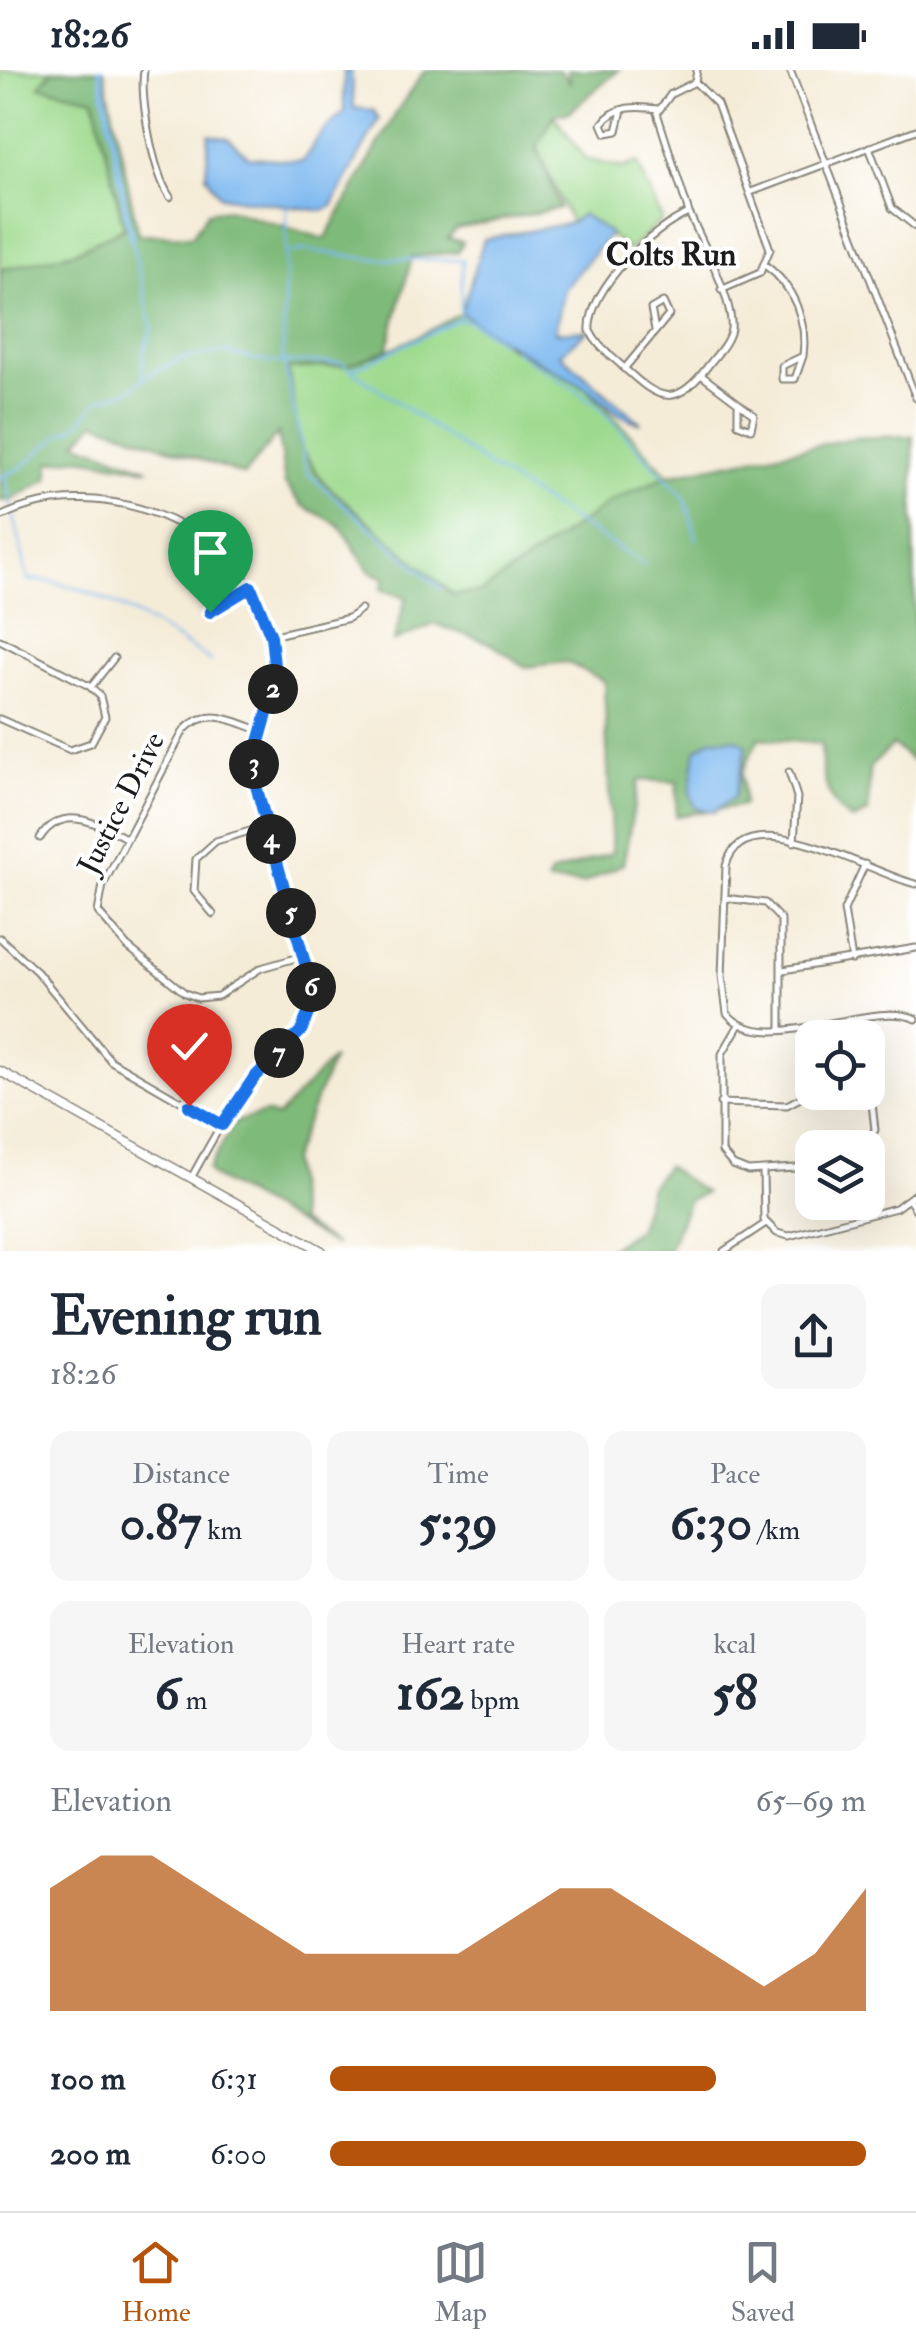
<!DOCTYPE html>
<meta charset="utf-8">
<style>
:root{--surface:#fff;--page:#f6f6f7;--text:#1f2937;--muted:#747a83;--line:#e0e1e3;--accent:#b45309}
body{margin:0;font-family:"IM FELL Double Pica",serif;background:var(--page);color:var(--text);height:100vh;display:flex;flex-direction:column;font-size:38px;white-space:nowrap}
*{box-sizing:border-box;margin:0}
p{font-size:32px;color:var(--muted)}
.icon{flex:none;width:55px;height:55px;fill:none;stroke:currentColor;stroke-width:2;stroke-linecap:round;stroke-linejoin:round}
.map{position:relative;height:1181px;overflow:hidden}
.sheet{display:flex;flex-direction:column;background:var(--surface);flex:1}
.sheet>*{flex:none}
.fabs{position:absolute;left:795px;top:950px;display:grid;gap:20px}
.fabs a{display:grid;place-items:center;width:90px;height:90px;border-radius:20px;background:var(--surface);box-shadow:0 10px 40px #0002;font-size:50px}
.pin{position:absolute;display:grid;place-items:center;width:85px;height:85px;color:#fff;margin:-102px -42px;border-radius:50% 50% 50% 0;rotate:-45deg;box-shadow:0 0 10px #0007}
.pin .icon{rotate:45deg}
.km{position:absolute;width:50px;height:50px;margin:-25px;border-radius:50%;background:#222;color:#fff;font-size:28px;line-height:50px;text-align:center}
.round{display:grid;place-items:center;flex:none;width:105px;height:105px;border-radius:20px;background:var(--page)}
.headline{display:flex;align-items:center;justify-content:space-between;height:170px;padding:0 50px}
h1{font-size:55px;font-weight:700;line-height:75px}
.figures{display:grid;grid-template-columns:repeat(3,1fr);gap:15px;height:170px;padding:10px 50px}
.figures div{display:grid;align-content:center;border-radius:20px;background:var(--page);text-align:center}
.figures b{font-size:50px;font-weight:700}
.figures small{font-size:28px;font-weight:400}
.figures p{font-size:28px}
.chart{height:280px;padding:20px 50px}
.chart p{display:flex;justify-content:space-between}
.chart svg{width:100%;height:180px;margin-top:10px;fill:var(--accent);opacity:.7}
ul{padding:0 50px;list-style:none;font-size:32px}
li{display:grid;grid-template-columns:160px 120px 1fr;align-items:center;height:75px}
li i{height:25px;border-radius:12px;background:var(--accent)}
.status{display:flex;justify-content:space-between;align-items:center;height:70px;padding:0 50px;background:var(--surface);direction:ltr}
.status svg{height:28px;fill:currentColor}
.menu{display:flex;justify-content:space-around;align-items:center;height:140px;border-top:2px solid var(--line);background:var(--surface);font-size:28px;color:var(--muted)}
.menu a{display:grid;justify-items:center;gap:5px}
.menu .active{color:var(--accent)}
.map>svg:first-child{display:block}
.green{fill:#9eda8e;stroke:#5d7b55;stroke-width:2.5}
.forest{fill:#7eba79;stroke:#4d6b4a;stroke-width:2.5}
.water{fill:#7eb9f0;stroke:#4d6a86;stroke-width:2.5}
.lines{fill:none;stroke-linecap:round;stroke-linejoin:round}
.stream{stroke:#7eb9f0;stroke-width:2.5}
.canal{stroke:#7eb9f0;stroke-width:5}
.minor-casing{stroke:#88847a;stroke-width:9}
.major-casing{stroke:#88847a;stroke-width:11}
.minor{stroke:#fff;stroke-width:5}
.major{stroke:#fff;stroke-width:8}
.route-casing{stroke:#fff;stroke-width:20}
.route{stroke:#1a73e8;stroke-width:12}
.labels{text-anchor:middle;stroke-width:8;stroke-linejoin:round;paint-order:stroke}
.street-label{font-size:30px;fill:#1c1c1c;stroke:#fff}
.neighbourhood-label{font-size:32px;font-weight:bold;fill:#1c1c1c;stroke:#fff}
</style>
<div class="status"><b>18:26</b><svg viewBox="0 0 49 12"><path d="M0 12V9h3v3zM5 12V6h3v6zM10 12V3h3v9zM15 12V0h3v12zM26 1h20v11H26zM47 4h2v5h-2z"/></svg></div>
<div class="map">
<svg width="916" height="1181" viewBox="0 0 916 1181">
<rect width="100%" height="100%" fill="#fff"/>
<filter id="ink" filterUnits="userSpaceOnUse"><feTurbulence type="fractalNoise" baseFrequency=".01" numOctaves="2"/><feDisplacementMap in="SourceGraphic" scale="20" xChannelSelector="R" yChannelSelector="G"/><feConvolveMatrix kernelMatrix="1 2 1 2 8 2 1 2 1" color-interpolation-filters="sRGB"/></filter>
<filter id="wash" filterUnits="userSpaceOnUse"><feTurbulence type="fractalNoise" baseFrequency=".0048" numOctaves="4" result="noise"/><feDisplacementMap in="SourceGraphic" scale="40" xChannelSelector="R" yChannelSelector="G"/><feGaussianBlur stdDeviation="2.25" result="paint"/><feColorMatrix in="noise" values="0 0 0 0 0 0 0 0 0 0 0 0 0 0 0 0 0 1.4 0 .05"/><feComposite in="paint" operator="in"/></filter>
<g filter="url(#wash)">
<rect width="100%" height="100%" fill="#f5ecd8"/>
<g class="green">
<path d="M0 0H53L40 16 94 27 124 158 74 182 0 200Z"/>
<path d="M554 45 585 89 622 98 637 92 662 150 629 180 582 144 571 153 537 77Z"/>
<path d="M461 243 509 277 587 318 668 405 610 432 482 522 453 525 324 413 301 379 287 299C362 294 396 281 461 243Z"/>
</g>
<g class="forest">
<path d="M53 0H104L138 164 192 166 208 142 228 139 325 169 399 38 425 0H559L571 13 567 0H619L569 42 554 45 537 77 560 138 456 159 448 168 463 172 458 182 412 187 387 280 349 295 288 299 301 379 324 413 453 525 482 522 610 432 668 405 854 368 913 366 916 694 893 675 870 697 868 743 852 750C826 736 821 702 821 674L759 668 742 702 744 735 676 746 677 712 639 710 623 794 583 814 547 812 550 804 612 783 604 611 566 592 526 597 490 573 435 554 394 571 406 528 381 519 385 508 370 502 339 455 302 435 285 414 278 363 244 405 96 352 77 372 149 399 80 388 50 392 48 409 12 430 0 431V200L74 182 124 158 94 28 39 16Z"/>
<path d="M333 988 291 1090 299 1152 336 1176 212 1106 208 1099 235 1052 265 1043 277 1047Z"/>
<path d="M666 1096 705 1123 689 1130 668 1181H606L638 1158 650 1116Z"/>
</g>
<g class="water">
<path d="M344 0H351L354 38 373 40 379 49 332 136 322 141 220 126 206 105 209 64 228 68 249 87 303 91 319 66 344 42Z"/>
<path d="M582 144 610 164 564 219 555 262 588 260 560 284 641 353C614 347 605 329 582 316 541 292 500 271 461 243L484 169 571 153Z"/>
<path d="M711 669H736L747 675 735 726 714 742 696 738 690 723 696 680Z"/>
</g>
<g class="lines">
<g class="stream">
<path d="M287 137 283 287 307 403 441 518"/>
<path d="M131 168 152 257 144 281 142 309"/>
<path d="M286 183 305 180 371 189 463 190 460 248"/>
<path d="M513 279 596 334 685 428 697 469"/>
<path d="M353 299 457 250 470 251 502 272"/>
<path d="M0 407 21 398 59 365 74 358 100 329 128 321 152 303 183 288 223 282 266 292 342 293 491 398 645 495"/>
<path d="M5 408 12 439"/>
<path d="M14 446 28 510C88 509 162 559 211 591"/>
</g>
<path class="canal" d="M100 0 131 168"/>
</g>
</g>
<g filter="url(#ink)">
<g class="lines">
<g class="minor-casing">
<g id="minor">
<path d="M144 0C140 30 153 102 170 127"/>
<path d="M790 0 916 328"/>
<path d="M695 12 697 0"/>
<path d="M622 40 617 61 606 63 602 54C615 35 637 36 658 39"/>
<path d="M869 77 892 138 916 157"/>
<path d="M751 122 916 60"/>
<path d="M689 143C701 169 734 231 731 259 729 271 719 282 711 292 676 339 661 333 621 295 609 284 597 276 590 261 587 220 653 157 689 143L657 43 671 24 695 12 717 34 770 179 760 203 721 220"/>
<path d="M766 196C793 215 808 252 803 286L782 296V309H795L803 286"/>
<path d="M624 299 669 245 663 232 651 239 655 260"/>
<path d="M701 305 754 345 751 359 738 354V336"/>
<path d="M0 447C102 396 260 461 274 581 279 627 246 670 256 715 266 761 320 906 310 943 301 975 265 992 246 1017 225 1045 208 1078 191 1108"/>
<path d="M210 542 251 517"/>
<path d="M271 566 349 548 361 539"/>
<path d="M0 570 89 616 100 626 105 647 91 673 70 680 0 649"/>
<path d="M91 617 114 588"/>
<path d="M261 661C234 651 208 636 184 660L103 815 98 842 127 876 185 923 198 928 218 926 261 898 303 886"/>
<path d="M789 702 797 727 794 772"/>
<path d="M40 768C63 733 98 754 126 768"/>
<path d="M916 814C878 807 743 725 726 796L722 906 727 943C764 990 872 927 916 949"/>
<path d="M725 828 765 833 781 850V959"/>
<path d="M213 844 194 821 196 789 216 771 267 756"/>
<path d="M0 868 37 902 111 991 222 1055"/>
<path d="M852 890 844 840 865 794"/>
<path d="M783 900 916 878"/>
<path d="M859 949 862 968"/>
<path d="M739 955 722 984V1082L733 1095 748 1101 812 1097"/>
<path d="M720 1033 787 1035 804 1026"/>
<path d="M860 1078 875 1060 868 999"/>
<path d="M763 1102 764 1150 777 1163 789 1166 896 1138 916 1123"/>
<path d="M909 1130 916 1140"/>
<path d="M724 1181 766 1153"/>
</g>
</g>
<g class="major-casing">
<path id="major" d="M0 1001 322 1181"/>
</g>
<use href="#minor" class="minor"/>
<use href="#major" class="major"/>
</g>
</g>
<g class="lines" filter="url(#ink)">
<g class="route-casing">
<path id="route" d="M189 1036 222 1055 254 1008 301 961 312 934 306 897 255 712V686L270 633 274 595 271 566 251 517 210 542"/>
</g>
<use href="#route" class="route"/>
</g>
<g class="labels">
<g class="street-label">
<text transform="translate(121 733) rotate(-63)" y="10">Justice Drive</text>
</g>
<g class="neighbourhood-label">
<text x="671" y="195">Colts Run</text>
</g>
</g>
</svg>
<div class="fabs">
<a><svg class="icon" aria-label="locate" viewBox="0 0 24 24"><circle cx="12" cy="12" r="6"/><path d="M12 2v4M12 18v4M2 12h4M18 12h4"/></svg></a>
<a><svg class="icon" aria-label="layers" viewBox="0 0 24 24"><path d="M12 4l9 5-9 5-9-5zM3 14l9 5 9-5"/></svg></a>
</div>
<div class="pin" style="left:210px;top:542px;background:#1e9e55"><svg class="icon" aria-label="arrive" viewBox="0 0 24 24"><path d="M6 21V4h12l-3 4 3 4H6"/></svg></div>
<div class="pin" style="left:189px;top:1036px;background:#d93025"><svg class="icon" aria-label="check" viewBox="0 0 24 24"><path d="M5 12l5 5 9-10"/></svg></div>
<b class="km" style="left:273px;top:619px">2</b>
<b class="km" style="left:254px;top:694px">3</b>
<b class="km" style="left:271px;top:769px">4</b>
<b class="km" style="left:291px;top:843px">5</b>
<b class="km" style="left:311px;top:917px">6</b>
<b class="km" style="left:279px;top:983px">7</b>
</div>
<section class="sheet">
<div class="headline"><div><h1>Evening run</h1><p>18:26</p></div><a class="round"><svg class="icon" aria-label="share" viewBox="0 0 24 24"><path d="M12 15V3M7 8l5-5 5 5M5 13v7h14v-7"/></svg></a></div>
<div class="figures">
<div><p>Distance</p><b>0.87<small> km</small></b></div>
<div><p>Time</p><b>5:39</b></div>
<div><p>Pace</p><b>6:30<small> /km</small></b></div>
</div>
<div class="figures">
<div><p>Elevation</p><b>6<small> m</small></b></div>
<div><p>Heart rate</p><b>162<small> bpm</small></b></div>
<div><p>kcal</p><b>58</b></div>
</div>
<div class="chart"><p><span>Elevation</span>65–69 m</p>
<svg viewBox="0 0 160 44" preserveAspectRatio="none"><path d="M0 44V14L10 6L20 6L30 14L40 22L50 30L60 30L70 30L80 30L90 22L100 14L110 14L120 22L130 30L140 38L150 30L160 14V44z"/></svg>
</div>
<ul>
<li><b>100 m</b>6:31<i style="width:72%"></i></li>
<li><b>200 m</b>6:00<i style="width:100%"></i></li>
</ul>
</section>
<nav class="menu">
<a class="active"><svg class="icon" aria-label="home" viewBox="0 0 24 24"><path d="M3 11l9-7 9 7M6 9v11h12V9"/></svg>Home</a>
<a><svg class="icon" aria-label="map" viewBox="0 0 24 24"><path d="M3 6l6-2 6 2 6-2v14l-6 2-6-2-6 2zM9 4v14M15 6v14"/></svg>Map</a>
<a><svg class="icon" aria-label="saved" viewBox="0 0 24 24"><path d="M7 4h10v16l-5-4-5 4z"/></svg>Saved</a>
</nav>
